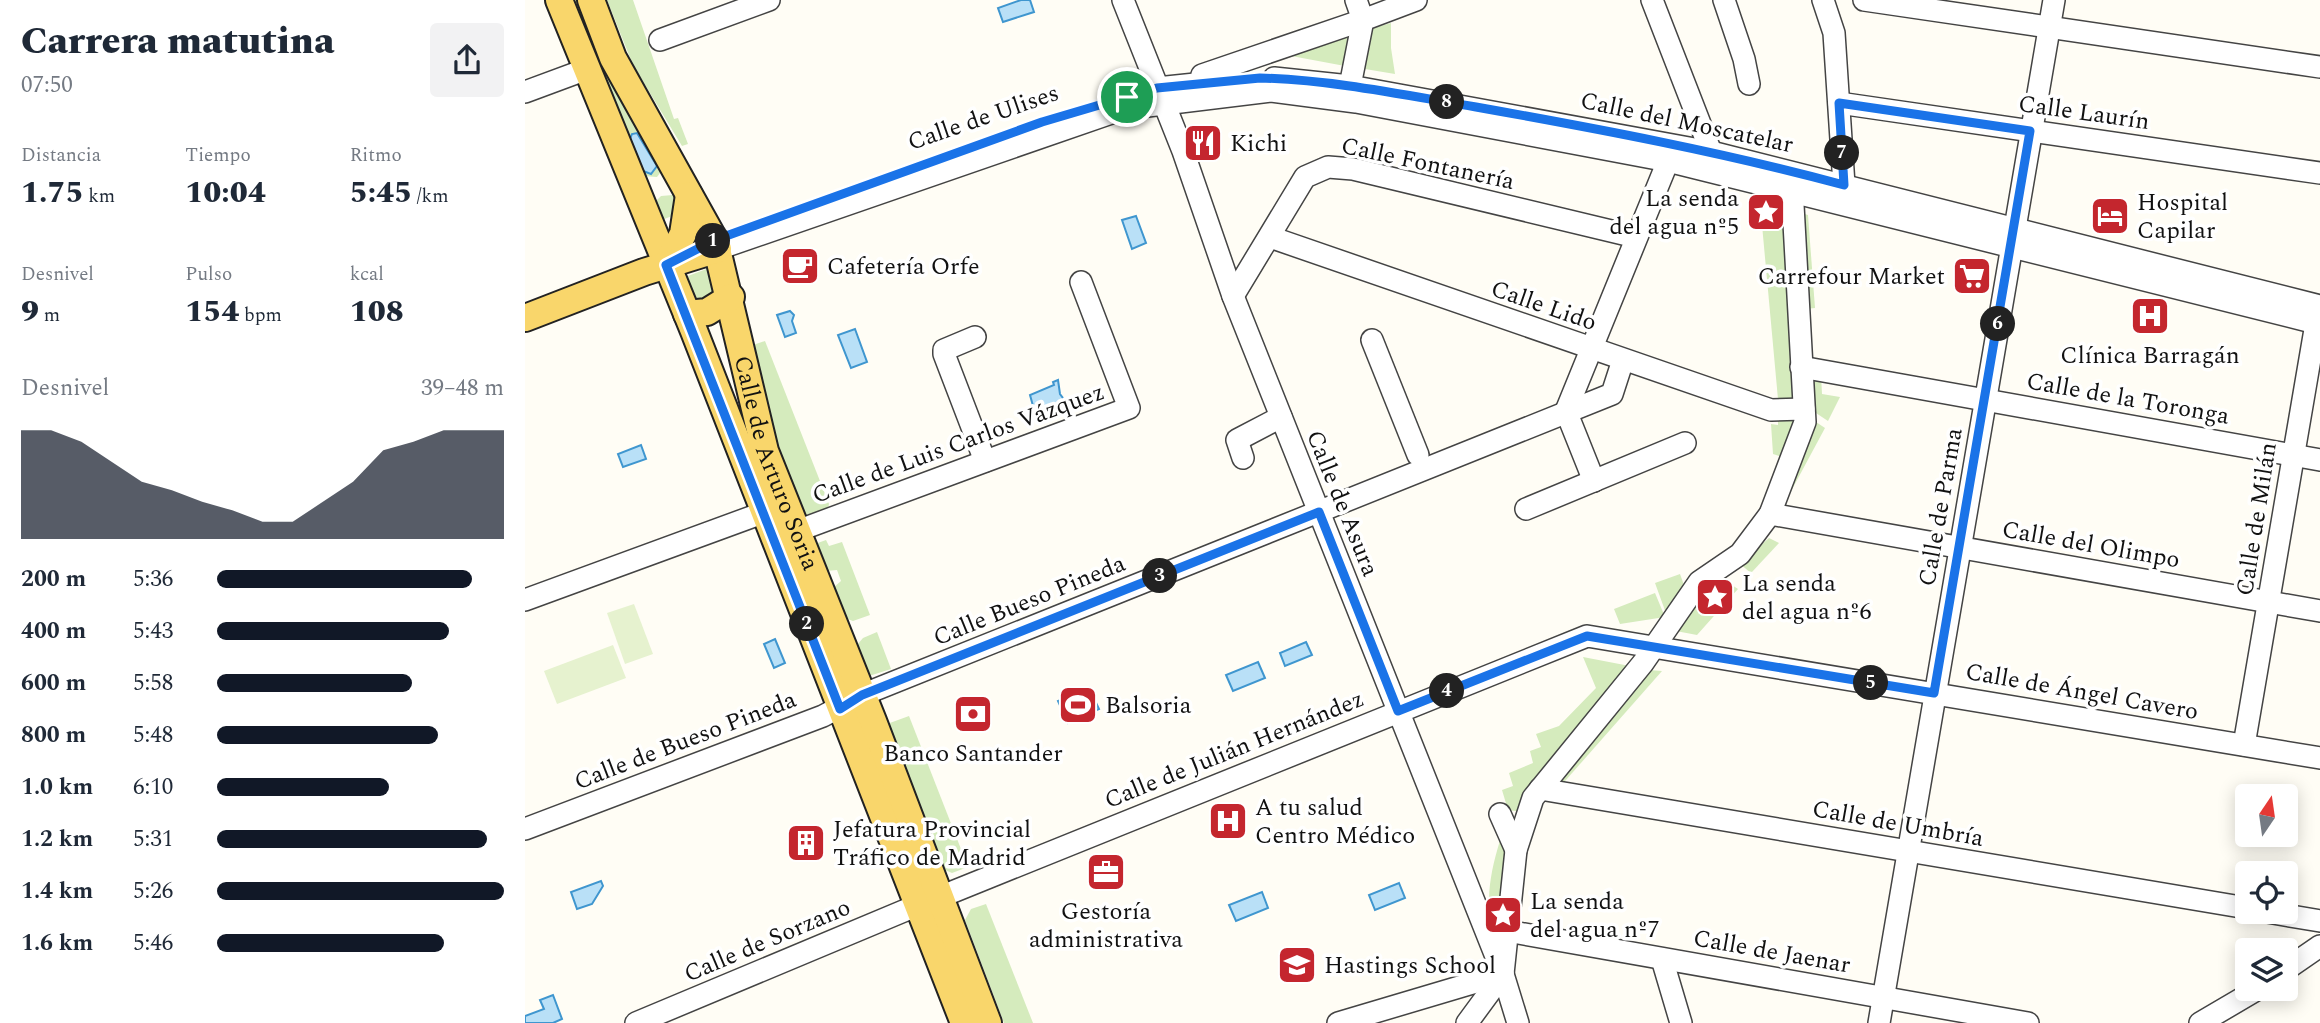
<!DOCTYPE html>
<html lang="es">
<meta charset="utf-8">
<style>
:root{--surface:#fff;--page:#f2f2f3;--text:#1f2937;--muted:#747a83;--accent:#111827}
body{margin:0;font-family:Spectral,serif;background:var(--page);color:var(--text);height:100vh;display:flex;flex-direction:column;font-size:26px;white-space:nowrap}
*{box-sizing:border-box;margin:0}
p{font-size:23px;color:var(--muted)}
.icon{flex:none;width:38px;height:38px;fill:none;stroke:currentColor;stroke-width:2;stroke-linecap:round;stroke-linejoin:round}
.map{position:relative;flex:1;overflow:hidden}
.details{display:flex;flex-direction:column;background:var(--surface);width:525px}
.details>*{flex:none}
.needle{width:46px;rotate:13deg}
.buttons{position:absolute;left:1710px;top:784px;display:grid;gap:14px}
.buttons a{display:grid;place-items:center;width:63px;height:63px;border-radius:7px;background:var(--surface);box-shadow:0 4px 18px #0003;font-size:35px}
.pin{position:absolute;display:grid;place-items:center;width:60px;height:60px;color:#fff;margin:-30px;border:4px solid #fff;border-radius:50%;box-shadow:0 2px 7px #0007}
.km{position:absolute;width:35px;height:35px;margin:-18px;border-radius:50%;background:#222;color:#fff;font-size:19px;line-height:35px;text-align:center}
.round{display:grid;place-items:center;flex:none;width:74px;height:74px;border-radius:7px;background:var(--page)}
.overview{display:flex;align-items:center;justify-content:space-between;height:119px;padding:0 21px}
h1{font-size:38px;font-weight:800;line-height:52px}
.stats{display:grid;grid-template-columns:repeat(3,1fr);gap:10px;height:119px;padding:7px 21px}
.stats div{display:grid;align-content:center}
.stats b{font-size:30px;font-weight:800}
.stats small{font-size:19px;font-weight:400}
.stats p{font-size:19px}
.chart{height:196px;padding:14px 21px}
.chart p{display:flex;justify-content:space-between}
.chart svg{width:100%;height:126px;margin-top:7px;fill:var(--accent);opacity:.7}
ul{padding:0 21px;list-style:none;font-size:23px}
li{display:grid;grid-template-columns:112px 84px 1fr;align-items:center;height:52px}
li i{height:18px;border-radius:9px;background:var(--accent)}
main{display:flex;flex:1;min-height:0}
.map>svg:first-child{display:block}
.green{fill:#d5ebbd}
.pitch{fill:#e6f2cf}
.water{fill:#b9e0f7;stroke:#3f96cf;stroke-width:2}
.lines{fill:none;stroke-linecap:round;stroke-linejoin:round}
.minor-casing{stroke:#444;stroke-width:24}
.major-casing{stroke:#222;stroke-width:30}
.minor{stroke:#fff;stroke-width:21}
.major{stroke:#f9d66b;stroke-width:26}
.route-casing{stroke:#fff;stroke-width:14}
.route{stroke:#1a73e8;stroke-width:9}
.labels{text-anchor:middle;stroke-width:7;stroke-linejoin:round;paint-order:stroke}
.street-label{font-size:24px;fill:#111;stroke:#fff}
.poi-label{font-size:24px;fill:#111;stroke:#fff;text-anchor:start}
</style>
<main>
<section class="details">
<div class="overview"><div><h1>Carrera matutina</h1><p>07:50</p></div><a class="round"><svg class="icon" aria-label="share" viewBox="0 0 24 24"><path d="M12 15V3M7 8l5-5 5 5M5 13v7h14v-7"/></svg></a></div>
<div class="stats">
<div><p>Distancia</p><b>1.75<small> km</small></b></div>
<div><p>Tiempo</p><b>10:04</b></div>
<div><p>Ritmo</p><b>5:45<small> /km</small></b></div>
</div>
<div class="stats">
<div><p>Desnivel</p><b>9<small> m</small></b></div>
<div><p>Pulso</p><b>154<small> bpm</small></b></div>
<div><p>kcal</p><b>108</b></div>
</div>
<div class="chart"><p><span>Desnivel</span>39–48 m</p>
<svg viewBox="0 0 160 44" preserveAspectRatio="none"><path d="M0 44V6L10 6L20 10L30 17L40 24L50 27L60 31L70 34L80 38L90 38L100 31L110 24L120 13L130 10L140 6L150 6L160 6V44z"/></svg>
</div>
<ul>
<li><b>200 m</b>5:36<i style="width:89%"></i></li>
<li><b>400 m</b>5:43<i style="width:81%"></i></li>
<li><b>600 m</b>5:58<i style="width:68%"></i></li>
<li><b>800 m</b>5:48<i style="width:77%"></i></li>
<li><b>1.0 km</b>6:10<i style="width:60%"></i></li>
<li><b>1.2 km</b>5:31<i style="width:94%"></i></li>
<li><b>1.4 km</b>5:26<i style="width:100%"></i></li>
<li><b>1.6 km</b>5:46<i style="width:79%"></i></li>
</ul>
</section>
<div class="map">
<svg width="1795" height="1023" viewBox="0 0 1795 1023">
<rect width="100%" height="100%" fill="#fffdf5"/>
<g class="green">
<path d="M43 0H57L139 168 132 177 118 176Z"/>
<path d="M82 0H108L149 119 153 118 163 144 157 146 108 65Z"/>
<path d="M866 23V48L870 74 840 69 848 28Z"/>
<path d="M827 36 820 66 761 55Z"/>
<path d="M148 195 153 203 155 213 134 221 131 201 136 196Z"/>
<path d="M1235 203 1259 208 1276 410H1254Z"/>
<path d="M1273 212 1283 215 1290 308 1280 309Z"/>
<path d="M184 268 191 286 188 300 167 303 155 279Z"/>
<path d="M240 341 304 504 303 508 279 516 256 461 228 345Z"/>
<path d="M1296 375 1297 394 1315 397 1303 421 1288 411 1287 377Z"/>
<path d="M1276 411 1263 459 1248 454 1246 424 1253 425V412Z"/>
<path d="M1288 420 1300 428 1257 508Z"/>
<path d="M1244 538 1254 543 1226 573 1215 564Z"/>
<path d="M301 540 304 546 317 542 345 615 328 621 320 618 308 588 316 581 312 570 301 571 290 544Z"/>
<path d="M1155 574 1160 588 1142 616 1130 583Z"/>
<path d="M1196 578 1213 589 1202 601 1185 587 1182 591 1186 596 1184 600 1196 608 1172 635 1151 631 1176 589Z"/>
<path d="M1130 593 1140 617 1095 624 1089 609Z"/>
<path d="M352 632 366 669 344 676 332 645 338 638Z"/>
<path d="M1058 657 1110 667 997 812 983 810 977 790 988 786 984 773 1008 763 1005 751 1016 747 1011 734 1034 726 1071 688Z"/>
<path d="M1124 670 1137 671 1033 789 1023 787Z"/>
<path d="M384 716 443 867 427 873 420 870 362 724Z"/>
<path d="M978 831 985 847 974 906 976 934C953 912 969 859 978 831Z"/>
<path d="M461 904 508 1023H479L440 920 446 909Z"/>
</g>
<g class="pitch">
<path d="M109 604 128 654 100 664 82 613Z"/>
<path d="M88 645 101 678 32 704 19 671Z"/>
</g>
<g class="water">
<path d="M496 0H505L509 12 478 22 473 8Z"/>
<path d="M112 133 132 166 126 174 118 171 105 139 107 134Z"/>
<path d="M611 216 621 243 607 249 597 220Z"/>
<path d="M265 311 269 315 267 321 271 333 260 337 252 315Z"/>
<path d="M330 329 342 362 326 368 313 335Z"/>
<path d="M533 380 535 394 541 402 510 413 505 395 529 385 528 382Z"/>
<path d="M116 445 121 459 98 467 93 454Z"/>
<path d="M250 639 260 663 249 668 239 644Z"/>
<path d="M781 642 787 655 760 666 755 653Z"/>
<path d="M733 662 740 678 708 691 701 675Z"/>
<path d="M564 688 574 709 543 723 533 701Z"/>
<path d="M76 881 78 886 67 904 52 909 46 892Z"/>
<path d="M874 883 880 898 850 910 844 895Z"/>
<path d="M737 892 743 908 711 921 704 905Z"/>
<path d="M28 995 37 1019 28 1023H0V1016L19 1009 15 1000Z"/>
</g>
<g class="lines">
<g class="minor-casing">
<g id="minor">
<path d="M598 0 658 151 708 296 978 974 993 1023"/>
<path d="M1127 0 1186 152"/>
<path d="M1199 0 1219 59 1224 84"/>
<path d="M1298 0 1309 33 1319 185"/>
<path d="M1339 0 1795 67"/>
<path d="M135 40 244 0"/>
<path d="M677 75 838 20 831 0"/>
<path d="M749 78 825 86 1186 152 1795 306"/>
<path d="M825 86 838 20 891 0"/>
<path d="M632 88 699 81"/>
<path d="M0 92 62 69"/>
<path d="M1314 103 1795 173"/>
<path d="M745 237 1246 410 1279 409"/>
<path d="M193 249 598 109 746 91 831 102 1143 161 1795 324"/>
<path d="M708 296 780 177 803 167 828 169 1111 237"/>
<path d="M450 337 419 350V354L460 461"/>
<path d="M847 340 893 455"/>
<path d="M1276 367 1795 460"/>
<path d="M718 458 712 440 756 417"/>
<path d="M1069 481 1041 411 1143 161"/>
<path d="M1001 509 1160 443"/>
<path d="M1245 514 1795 611"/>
<path d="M272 531 604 408 556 282"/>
<path d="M0 600 240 512"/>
<path d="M1719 745 1793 312"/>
<path d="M1015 789 1722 908"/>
<path d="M975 814 991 850"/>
<path d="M0 829 298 716 337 695 1087 394 1098 360"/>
<path d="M415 897 1062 636 1795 758"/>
<path d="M1742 912 1795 921"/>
<path d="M982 931 1503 1023"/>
<path d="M1137 959 1156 1023"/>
<path d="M1760 970 1795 946"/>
<path d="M111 1023 393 905"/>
<path d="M813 1023 978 974"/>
<path d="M942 1023 978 974 991 850 1008 798 1118 663 1174 582 1215 554 1245 514 1280 422 1268 205 1274 178"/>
<path d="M1354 1023 1529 0"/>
<path d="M1675 1023 1733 989"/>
</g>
</g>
<g class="major-casing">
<g id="major">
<path d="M34 0 169 331 439 1023"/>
<path id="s1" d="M66 0 88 58 190 241 240 451 348 721 463 1023"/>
<path d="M141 265 158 234 164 195"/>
<path d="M162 314 182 312 206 297"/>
<path d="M0 318 119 272 193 249"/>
</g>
</g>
<use href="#minor" class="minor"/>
<use href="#major" class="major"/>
</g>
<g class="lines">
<g class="route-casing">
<path id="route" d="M735 78C808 80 879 95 951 107 1074 129 1197 152 1319 185L1314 103 1505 131 1409 693 1062 636 873 711 794 512 337 695 315 709 141 265 190 240 517 122 632 88Z"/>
</g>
<use href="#route" class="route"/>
</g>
<defs>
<g id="restaurant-square" transform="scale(2.0125)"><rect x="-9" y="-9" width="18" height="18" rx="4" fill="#c4262e" stroke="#fff"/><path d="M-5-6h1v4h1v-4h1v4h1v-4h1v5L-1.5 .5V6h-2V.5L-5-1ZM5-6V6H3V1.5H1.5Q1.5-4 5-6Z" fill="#fff"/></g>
<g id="sight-square" transform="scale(2.0125)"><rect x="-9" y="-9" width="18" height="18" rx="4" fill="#c4262e" stroke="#fff"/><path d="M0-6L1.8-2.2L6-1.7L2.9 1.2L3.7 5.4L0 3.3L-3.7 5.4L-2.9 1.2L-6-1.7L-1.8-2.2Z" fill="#fff"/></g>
<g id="hotel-square" transform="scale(2.0125)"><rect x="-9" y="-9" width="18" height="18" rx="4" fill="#c4262e" stroke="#fff"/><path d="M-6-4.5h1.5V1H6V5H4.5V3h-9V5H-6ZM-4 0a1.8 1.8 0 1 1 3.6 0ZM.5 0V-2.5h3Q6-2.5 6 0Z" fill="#fff"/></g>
<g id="cafe-square" transform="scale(2.0125)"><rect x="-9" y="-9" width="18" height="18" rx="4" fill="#c4262e" stroke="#fff"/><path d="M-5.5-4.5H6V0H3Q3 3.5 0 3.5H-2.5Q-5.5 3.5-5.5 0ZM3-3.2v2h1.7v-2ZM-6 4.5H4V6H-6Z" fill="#fff"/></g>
<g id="supermarket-square" transform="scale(2.0125)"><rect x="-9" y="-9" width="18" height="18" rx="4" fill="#c4262e" stroke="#fff"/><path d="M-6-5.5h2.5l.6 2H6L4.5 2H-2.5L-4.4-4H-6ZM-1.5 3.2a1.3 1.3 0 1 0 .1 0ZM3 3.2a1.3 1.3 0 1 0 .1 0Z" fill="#fff"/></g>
<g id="hospital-square" transform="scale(2.0125)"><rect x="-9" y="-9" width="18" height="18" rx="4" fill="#c4262e" stroke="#fff"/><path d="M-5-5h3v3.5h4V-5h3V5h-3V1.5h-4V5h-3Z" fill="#fff"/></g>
<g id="stadium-square" transform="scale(2.0125)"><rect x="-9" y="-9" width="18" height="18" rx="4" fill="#c4262e" stroke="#fff"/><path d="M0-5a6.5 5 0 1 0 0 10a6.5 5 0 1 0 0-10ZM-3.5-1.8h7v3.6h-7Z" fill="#fff"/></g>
<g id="bank-square" transform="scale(2.0125)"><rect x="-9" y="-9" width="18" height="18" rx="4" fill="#c4262e" stroke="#fff"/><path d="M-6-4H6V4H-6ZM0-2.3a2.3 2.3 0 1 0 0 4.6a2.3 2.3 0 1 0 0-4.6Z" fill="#fff"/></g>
<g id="building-square" transform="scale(2.0125)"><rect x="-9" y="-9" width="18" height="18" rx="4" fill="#c4262e" stroke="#fff"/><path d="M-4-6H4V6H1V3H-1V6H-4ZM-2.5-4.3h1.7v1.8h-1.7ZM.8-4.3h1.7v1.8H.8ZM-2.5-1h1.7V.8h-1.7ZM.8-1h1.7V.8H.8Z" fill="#fff"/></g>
<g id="office-square" transform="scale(2.0125)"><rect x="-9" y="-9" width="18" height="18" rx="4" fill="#c4262e" stroke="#fff"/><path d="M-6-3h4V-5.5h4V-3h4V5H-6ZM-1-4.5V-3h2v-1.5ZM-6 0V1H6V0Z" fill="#fff"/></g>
<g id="school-square" transform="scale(2.0125)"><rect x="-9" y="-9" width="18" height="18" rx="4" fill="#c4262e" stroke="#fff"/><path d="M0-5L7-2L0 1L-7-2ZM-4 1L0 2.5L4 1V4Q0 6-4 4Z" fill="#fff"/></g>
</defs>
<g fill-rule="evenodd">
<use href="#restaurant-square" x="678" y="143"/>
<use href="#sight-square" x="1241" y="212"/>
<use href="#hotel-square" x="1585" y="216"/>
<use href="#cafe-square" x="275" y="266"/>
<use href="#supermarket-square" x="1447" y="276"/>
<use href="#hospital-square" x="1625" y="316"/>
<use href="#sight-square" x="1190" y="597"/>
<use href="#stadium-square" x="553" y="705"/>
<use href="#bank-square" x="448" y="714"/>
<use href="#hospital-square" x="703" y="821"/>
<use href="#building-square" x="281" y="843"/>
<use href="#office-square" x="581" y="872"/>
<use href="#sight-square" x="978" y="915"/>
<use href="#school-square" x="772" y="965"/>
</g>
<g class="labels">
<g class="street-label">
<text transform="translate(1559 112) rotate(8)" y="8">Calle Laurín</text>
<text transform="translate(458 117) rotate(-19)" y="8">Calle de Ulises</text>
<text transform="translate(1162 122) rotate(12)" y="8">Calle del Moscatelar</text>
<text transform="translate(903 163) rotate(12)" y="8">Calle Fontanería</text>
<text transform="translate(1019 305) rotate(19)" y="8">Calle Lido</text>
<text transform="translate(1603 398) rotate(10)" y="8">Calle de la Toronga</text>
<text transform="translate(433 443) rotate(-20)" y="8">Calle de Luis Carlos Vázquez</text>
<text dy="8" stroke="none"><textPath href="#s1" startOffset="502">Calle de Arturo Soria</textPath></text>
<text transform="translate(818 503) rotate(68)" y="8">Calle de Asura</text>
<text transform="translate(1415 507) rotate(-80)" y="8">Calle de Parma</text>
<text transform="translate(1731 519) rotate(-81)" y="8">Calle de Milán</text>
<text transform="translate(1566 544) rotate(10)" y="8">Calle del Olimpo</text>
<text transform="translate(504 600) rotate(-22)" y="8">Calle Bueso Pineda</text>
<text transform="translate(1557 691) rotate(10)" y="8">Calle de Ángel Cavero</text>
<text transform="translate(160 740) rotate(-21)" y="8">Calle de Bueso Pineda</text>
<text transform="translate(709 749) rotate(-22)" y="8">Calle de Julián Hernández</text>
<text transform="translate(1373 823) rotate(10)" y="8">Calle de Umbría</text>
<text transform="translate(242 940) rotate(-23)" y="8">Calle de Sorzano</text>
<text transform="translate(1247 951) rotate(10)" y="8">Calle de Jaenar</text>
</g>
<g class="poi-label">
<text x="705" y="151">Kichi</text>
<text x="1214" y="206" text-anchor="end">La senda<tspan x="1214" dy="28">del agua nº5</tspan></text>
<text x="1612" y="210">Hospital<tspan x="1612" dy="28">Capilar</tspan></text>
<text x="302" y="274">Cafetería Orfe</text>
<text x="1420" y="284" text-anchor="end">Carrefour Market</text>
<text x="1625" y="363" text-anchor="middle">Clínica Barragán</text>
<text x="1217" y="591">La senda<tspan x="1217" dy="28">del agua nº6</tspan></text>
<text x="580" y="713">Balsoria</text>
<text x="448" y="761" text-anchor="middle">Banco Santander</text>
<text x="730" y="815">A tu salud<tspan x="730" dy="28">Centro Médico</tspan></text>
<text x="308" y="837">Jefatura Provincial<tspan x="308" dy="28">Tráfico de Madrid</tspan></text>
<text x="1005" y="909">La senda<tspan x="1005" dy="28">del agua nº7</tspan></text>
<text x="581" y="919" text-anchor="middle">Gestoría<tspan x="581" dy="28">administrativa</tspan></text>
<text x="799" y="973">Hastings School</text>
</g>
</g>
</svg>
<div class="buttons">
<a><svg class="needle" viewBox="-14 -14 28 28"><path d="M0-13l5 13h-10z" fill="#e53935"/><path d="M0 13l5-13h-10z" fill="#747a83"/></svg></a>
<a><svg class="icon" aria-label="locate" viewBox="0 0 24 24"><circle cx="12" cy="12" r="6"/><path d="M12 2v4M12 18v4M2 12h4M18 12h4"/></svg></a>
<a><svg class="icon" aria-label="layers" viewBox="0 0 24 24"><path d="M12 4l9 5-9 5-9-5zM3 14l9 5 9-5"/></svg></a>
</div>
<div class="pin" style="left:602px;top:97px;background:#1e9e55"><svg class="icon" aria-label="arrive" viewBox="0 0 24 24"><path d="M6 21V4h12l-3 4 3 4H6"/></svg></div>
<b class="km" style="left:188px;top:241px">1</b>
<b class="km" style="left:282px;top:624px">2</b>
<b class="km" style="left:635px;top:576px">3</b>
<b class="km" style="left:922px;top:691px">4</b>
<b class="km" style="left:1346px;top:683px">5</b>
<b class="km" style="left:1473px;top:324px">6</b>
<b class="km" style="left:1317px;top:153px">7</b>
<b class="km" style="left:922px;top:102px">8</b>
</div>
</main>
